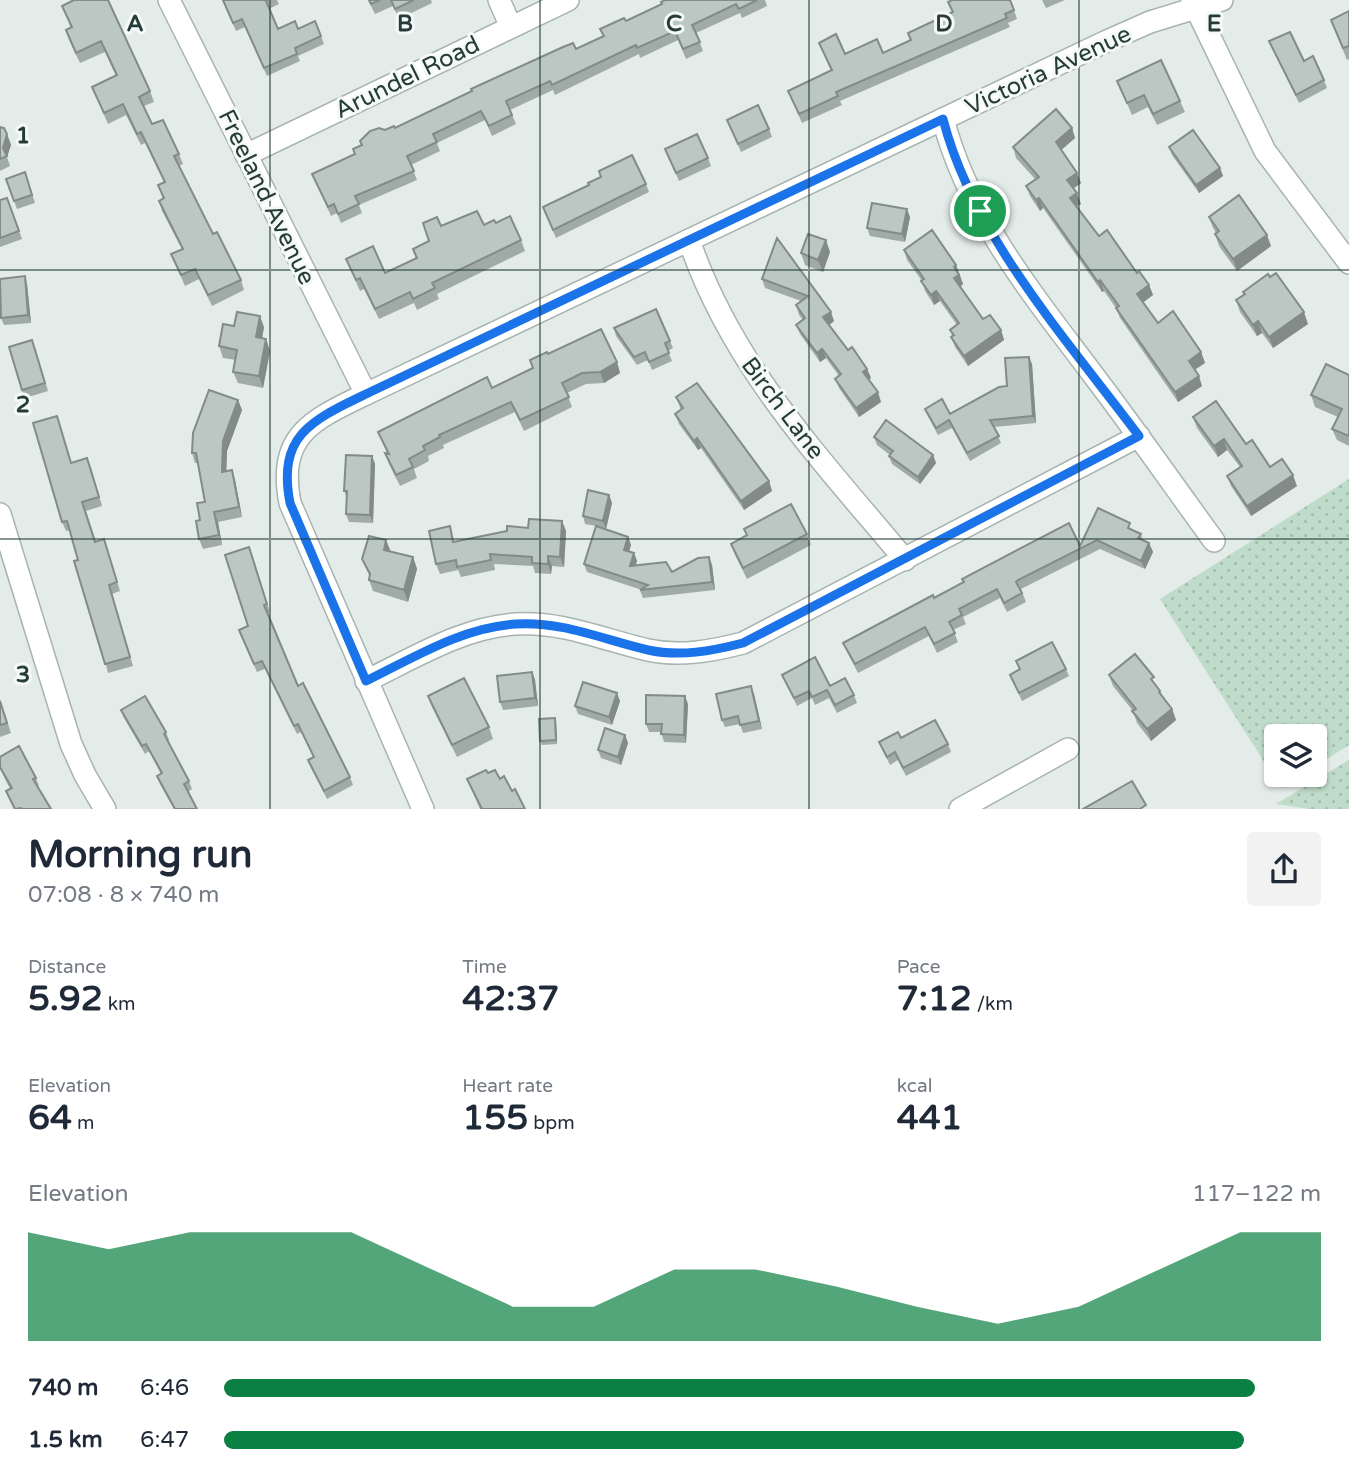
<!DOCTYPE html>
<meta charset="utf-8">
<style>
:root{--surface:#fff;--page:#f2f2f3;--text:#1f2937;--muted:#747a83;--accent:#0b8043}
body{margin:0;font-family:"Varela Round",sans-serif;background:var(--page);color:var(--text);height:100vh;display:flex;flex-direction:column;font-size:26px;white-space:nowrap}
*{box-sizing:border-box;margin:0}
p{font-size:23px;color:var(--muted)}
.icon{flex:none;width:38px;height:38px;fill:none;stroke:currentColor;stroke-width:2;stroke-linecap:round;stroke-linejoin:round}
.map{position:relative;height:809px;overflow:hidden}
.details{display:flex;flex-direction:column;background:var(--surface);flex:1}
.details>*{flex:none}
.tools{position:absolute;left:1264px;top:724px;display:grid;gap:14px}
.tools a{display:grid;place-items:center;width:63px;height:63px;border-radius:7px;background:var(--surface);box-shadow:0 2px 5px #0004;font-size:35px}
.pin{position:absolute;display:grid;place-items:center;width:60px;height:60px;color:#fff;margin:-30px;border:4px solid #fff;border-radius:50%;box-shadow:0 2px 7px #0007}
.round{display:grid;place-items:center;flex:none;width:74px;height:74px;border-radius:7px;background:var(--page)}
.head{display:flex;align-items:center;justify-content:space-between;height:119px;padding:0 28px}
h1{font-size:38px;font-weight:700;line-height:52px}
.metrics{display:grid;grid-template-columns:repeat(3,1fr);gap:10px;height:119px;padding:7px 28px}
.metrics div{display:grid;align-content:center}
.metrics b{font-size:35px;font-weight:700}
.metrics small{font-size:19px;font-weight:400}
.metrics p{font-size:19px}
.chart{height:196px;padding:14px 28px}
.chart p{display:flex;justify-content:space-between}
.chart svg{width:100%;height:126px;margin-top:7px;fill:var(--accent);opacity:.7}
ul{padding:0 28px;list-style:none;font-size:23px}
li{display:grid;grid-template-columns:112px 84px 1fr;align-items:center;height:52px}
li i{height:18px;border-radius:9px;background:var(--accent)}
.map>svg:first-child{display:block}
.park{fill:url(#park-dots)}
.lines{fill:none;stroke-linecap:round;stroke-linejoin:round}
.minor-casing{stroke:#a7b4b0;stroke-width:24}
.minor{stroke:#fff;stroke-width:21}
.wall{fill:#a0aba7}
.shaded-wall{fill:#828b88}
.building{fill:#bac7c2;stroke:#828b88;stroke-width:2}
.route-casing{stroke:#fff;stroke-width:14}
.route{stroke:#1a73e8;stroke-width:9}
.grid{fill:none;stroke:#253c38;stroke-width:2;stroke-opacity:0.55}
.labels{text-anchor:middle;stroke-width:6;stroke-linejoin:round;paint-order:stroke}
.street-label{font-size:24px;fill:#253c38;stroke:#f5f9f7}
.grid-label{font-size:23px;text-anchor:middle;font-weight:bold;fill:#253c38;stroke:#f5f9f7;stroke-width:6;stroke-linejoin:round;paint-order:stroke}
</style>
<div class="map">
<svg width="1349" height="809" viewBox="0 0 1349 809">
<defs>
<pattern id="park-dots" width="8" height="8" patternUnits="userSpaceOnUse" patternTransform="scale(1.75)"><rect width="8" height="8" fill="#bfdbc9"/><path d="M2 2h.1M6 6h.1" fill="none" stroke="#a4bdad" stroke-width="1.8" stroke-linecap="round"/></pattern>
</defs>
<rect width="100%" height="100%" fill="#e4ece9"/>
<g class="park">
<path d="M1349 479V745L1314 767V737H1276V775H1301L1281 788 1160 599Z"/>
<path d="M1349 760V809H1310L1276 804Z"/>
</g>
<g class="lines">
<g class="minor-casing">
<g id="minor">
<path d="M169 0 366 394"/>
<path d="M499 0 511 27"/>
<path d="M1192 0 1265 151 1349 263"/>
<path d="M943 119C969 218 1034 296 1094 376 1135 430 1174 486 1214 541"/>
<path d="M246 155 568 0"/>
<path d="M689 240C732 367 821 459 905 560"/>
<path d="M0 514 71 744 85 775 105 809"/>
<path d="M366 681C414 658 463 627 516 624 562 621 604 640 648 650 680 657 712 651 743 643L1139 436"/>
<path d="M423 809 290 503C277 435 312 420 366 394L1107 41 1150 22 1222 0"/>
<path d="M960 809 1068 749"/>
</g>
</g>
<use href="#minor" class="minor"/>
</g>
<g class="wall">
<path d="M74 0 150 91 154 102 144 106 152 124 179 154 183 164 179 166 213 234 241 280 244 290 212 306 199 279 185 286 171 254 182 249 162 211 159 201 163 199 158 185 164 182 145 143 141 145 126 115 108 124 92 87 116 76 105 52 80 63 69 40 66 30 71 28 62 6Z"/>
<path d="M222 0H277L279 4 269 9 278 29H298L321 36 324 44 298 56 300 61 267 76 245 27 236 31Z"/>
<path d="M368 0H431L432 3 399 19 393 6 375 14Z"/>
<path d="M665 0H765L767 6 742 18 740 13 696 33 703 51 686 59 678 40 640 58 639 54 555 95 553 90 510 110 516 124 492 136 485 120 437 143 440 151 411 165 417 180 359 205 362 213 341 223 337 213 331 216 312 174 355 154 362 145 385 130 395 128 576 49 603 36 600 29 626 21 662 4Z"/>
<path d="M1042 0H1065L1046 8Z"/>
<path d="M948 2 1014 10 1017 19 1008 23 1010 27 840 101 842 105 802 123 788 91 831 71 819 43 845 54 883 53 910 40 908 33 952 12Z"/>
<path d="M1349 11V59L1347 60 1331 20Z"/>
<path d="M1269 41 1304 61 1324 80 1327 88 1299 103Z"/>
<path d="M1117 81 1180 101 1185 112 1157 125 1148 107 1132 115Z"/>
<path d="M727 120 769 129 772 137 741 152Z"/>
<path d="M0 127 7 134 11 145 7 157 10 166 0 171Z"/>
<path d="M1072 128 1075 138 1061 150 1081 183 1073 189 1081 204 1076 206 1099 236 1149 285 1153 295 1143 302 1158 323 1201 352 1205 363 1195 370 1202 386 1178 402 1120 318 1116 308 1104 291 1102 292 1043 208 1040 211 1030 196 1026 186 1035 179 1016 158 1013 147Z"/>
<path d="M1169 147 1220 168 1223 176 1199 193 1172 155Z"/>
<path d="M665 149 708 158 711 166 679 181Z"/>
<path d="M25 172 35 203 17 209 6 179Z"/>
<path d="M646 184 649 192 556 238 543 207Z"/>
<path d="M7 198 22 239 0 247V200Z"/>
<path d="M910 217 905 242 870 236 867 228Z"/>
<path d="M1209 217 1271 246 1237 271 1219 246 1215 234 1216 233 1213 228Z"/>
<path d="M496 223 521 240 525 251 437 294 439 299 417 310 414 303 379 319 364 289 360 291 346 259 385 273 416 259 413 249 429 241 441 226 484 225Z"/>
<path d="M777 238 834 321 829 325 848 350 867 369 871 378 868 380 881 402 859 417 839 388 835 379 839 376 826 358 820 362 800 334 796 325 803 320 799 315 796 305 801 301 765 288 762 279Z"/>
<path d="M904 250 956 265 963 284 960 287 983 319 1001 330 1004 340 968 366 955 347 951 337 952 336 950 330 957 325 940 301 934 305 925 291 922 281 907 260Z"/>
<path d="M830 252 823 272 805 265 801 253Z"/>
<path d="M27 284 31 323 4 325 1 318Z"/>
<path d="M1243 292 1308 324 1273 348 1262 333 1257 336 1240 312 1236 300 1244 294Z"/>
<path d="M234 326 264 327 262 339H266L270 351 263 388 238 383 233 372 236 360 223 358 219 346Z"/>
<path d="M614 328 670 341 673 348 668 351 672 361 652 370 648 360 637 365 616 336Z"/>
<path d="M35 347 48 391 25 398 22 390Z"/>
<path d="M548 354 617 362 620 373 604 383 586 384 567 393 572 407 524 431 515 412 443 445 444 448 428 456 429 461 414 469 417 478 400 486 389 464 385 453H387L378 432 492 388 533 368 530 360Z"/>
<path d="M1032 364 1036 423 994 427 1001 443 970 461 952 428 938 435 928 416 925 409 950 414 1007 386Z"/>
<path d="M1349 375V446L1337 440 1332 429 1338 417 1315 407 1311 395Z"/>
<path d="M676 397 769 481 772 491 744 510 701 448 698 450 679 424 675 414 681 410Z"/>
<path d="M238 400 242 410 227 451 226 471 232 470 235 480 242 517 218 522 222 545 203 549 199 539 200 520 205 502 198 463H195L192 453Z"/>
<path d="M57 416 71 463 91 467 102 506 86 511 96 541 107 548 120 591 112 594 133 666 108 673 70 530 66 531 62 522Z"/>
<path d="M1193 417 1246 444 1270 467 1297 486 1251 516 1231 486 1227 476 1240 467 1227 450 1218 457 1197 428Z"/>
<path d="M874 437 933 455 936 463 920 484 892 464 889 456 890 455 877 445Z"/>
<path d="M372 456 375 464 373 523 349 522 346 514 347 497 344 491Z"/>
<path d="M609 495 612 503 606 529 596 526 628 537 631 545 629 552 634 553 637 561 635 566 672 572 709 557 712 565 715 590 643 598 640 590H642L587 572 584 564 596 526 585 524 583 516Z"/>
<path d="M1098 508 1133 530 1141 534 1143 541 1149 543 1153 552 1145 569 1100 549 1021 589 1026 602 1007 612 1000 598 963 617 966 624 953 630 958 642 937 653 929 636 858 673 847 652 843 643 1080 546Z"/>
<path d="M562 521 566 531 564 567 552 566 551 574 535 573 533 566 494 564 495 570 461 577 458 570 440 574 436 564 453 536 454 542Z"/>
<path d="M744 529 807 534 811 545 747 579 735 555 731 544 747 535Z"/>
<path d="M249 547 270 612 267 613 298 686 350 777 353 785 327 799 311 768 308 760 314 757 301 732 297 734 265 669 257 672 242 638 248 626Z"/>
<path d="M391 552 413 557 417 569 408 602 373 591 369 580 370 577 362 559Z"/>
<path d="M1016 661 1066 669 1069 676 1022 701 1010 675 1019 670Z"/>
<path d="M532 672 535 680 538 706 503 710 500 702Z"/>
<path d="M782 675 830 686 854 695 857 703 837 713 829 698 815 705 812 698 797 706Z"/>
<path d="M1109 675 1157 687 1160 691 1163 697 1172 709 1176 720 1151 741 1137 723 1133 711 1113 686Z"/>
<path d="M754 694 762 729 743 733 740 724 725 727 722 720Z"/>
<path d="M428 696 489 727 493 739 457 757 432 707Z"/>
<path d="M0 699 11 733 0 737Z"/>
<path d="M620 701 612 725 578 714 575 706Z"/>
<path d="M688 704 686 743 664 742 661 732H649L646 724Z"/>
<path d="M121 710 166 732 169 740 168 741 189 781 192 789 188 792 197 809H174L160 784 157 776 161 774 149 751 145 754 124 718Z"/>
<path d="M555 718 556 722 557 744 542 745 540 741Z"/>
<path d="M625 735 628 743 621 765 601 758 598 750Z"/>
<path d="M901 738 948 744 951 752 906 776 898 760 890 765 879 742Z"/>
<path d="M0 757 36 778 39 786H37L51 809H14L6 791 10 789 0 769Z"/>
<path d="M488 773 500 779 512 791 525 809H480L467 779Z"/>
</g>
<g class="shaded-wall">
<path d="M1072 128 1075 138 1059 152 1056 142Z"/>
<path d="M7 134 11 145 7 157 3 148Z"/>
<path d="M1220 168 1223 176 1199 193 1196 185Z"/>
<path d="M1077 173 1081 183 1071 190 1067 180Z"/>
<path d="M1077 193 1081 204 1073 208 1070 198Z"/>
<path d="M1039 198 1043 208 1040 211 1036 200Z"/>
<path d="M907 209 910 217 905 242 902 234Z"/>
<path d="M1267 235 1271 246 1237 271 1233 259Z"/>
<path d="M826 240 830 252 823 272 818 260Z"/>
<path d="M956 265 963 284 958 288 954 278V267Z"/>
<path d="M25 276 27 284 31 323 28 315Z"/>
<path d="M1100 280 1104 291 1102 292 1098 282Z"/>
<path d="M1149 285 1153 295 1141 304 1137 294Z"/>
<path d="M936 291 940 301 934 305 931 295Z"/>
<path d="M831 312 834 321 827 327 823 317Z"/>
<path d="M1304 312 1308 324 1273 348 1269 337Z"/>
<path d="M260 316 264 327 260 349 256 337Z"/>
<path d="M1258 321 1262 333 1257 336 1253 325Z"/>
<path d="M1001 330 1004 340 968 366 964 356Z"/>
<path d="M266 339 270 351 263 388 259 376Z"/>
<path d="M822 349 826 358 820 362 817 353Z"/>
<path d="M1201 352 1205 363 1192 371 1189 361Z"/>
<path d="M1029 357 1032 364 1036 423 1033 416Z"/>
<path d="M617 362 620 373 604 383 600 372Z"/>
<path d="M867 369 871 378 866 381 863 372Z"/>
<path d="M1199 376 1202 386 1178 402 1175 392Z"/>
<path d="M878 392 881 402 859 417 856 408Z"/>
<path d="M238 400 242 410 227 451 226 482 222 472 223 441Z"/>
<path d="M697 438 701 448 698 450 694 441Z"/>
<path d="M1224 439 1227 450 1218 457 1214 446Z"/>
<path d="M933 455 936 463 920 484 918 477Z"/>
<path d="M372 456 375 464 373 523 370 515Z"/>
<path d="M232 470 235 480 242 517 239 507Z"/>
<path d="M1293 475 1297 486 1251 516 1247 506Z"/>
<path d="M769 481 772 491 744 510 741 501Z"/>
<path d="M609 495 612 503 606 529 603 521Z"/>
<path d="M214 512 218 522 222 545 219 535Z"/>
<path d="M562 521 566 531 564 567 560 557Z"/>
<path d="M628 537 631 545 627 558 624 550Z"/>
<path d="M386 540 391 552 384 550Z"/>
<path d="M1149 543 1153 552 1145 569 1141 561Z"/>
<path d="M634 553 637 561 633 574 630 566Z"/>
<path d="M548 556 552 566 551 574 548 564Z"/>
<path d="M413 557 417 569 408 602 404 590Z"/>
<path d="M709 557 712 565 715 590 712 582Z"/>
<path d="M532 672 535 680 538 706 535 698Z"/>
<path d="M751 686 754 694 762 729 759 721Z"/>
<path d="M617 693 620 701 612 725 609 717Z"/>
<path d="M685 696 688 704 686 743 684 735Z"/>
<path d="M1172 709 1176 720 1151 741 1147 729Z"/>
<path d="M555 718 556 722 557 744 556 740Z"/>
<path d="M625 735 628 743 621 765 618 757Z"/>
</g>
<g class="building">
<path d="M74 0H108L150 91 139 97 152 124 163 120 179 154 174 156 213 234 217 232 241 280 208 295 195 269 181 275 171 254 183 249 159 201 164 198 158 185 165 182 141 132 137 134 123 104 104 113 92 87 117 75 101 41 76 53 66 30 72 27 62 6Z"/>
<path d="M223 0H268L266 1 278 29 295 21 298 29 315 21 321 36 295 48 297 54 264 68 242 19 233 23Z"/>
<path d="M369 0H380L371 4Z"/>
<path d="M391 0H414L395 9Z"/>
<path d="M665 0H757L739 9 736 4 692 25 700 42 683 49 675 31 637 48 636 45 552 85 550 81 506 101 512 115 489 126 481 111 433 134 437 142 407 156 414 171 355 196 359 204 338 214 334 204 328 207 312 174 355 154 353 149 362 145 360 141 370 131 379 128 385 130 394 126 395 128 472 91 471 89 563 47 573 43 576 49 604 36 600 29 624 18 626 21 662 4 661 2Z"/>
<path d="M952 0H1010L1014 10 1005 14 1007 18 836 92 838 96 799 114 788 91 832 70 819 43 836 34 845 54 877 39 883 53 911 40 908 33 953 12 948 2Z"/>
<path d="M1349 11V46L1343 48 1331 20Z"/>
<path d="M1290 32 1304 61 1313 56 1324 80 1296 95 1269 41Z"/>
<path d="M1161 60 1180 101 1153 114 1144 95 1127 103 1117 81Z"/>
<path d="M758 105 769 129 738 144 727 120Z"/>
<path d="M1056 109 1072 128 1056 142 1077 173 1067 180 1077 193 1070 198 1099 236 1107 230 1137 273 1139 271 1149 285 1137 294 1158 323 1173 311 1201 352 1189 361 1199 376 1175 392 1116 308 1119 306 1100 280 1098 282 1039 198 1036 200 1026 186 1039 177 1013 147Z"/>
<path d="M0 127 4 128 7 134 3 148 7 156 0 159Z"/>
<path d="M1193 130 1220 168 1196 185 1169 147Z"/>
<path d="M697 134 708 158 676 173 665 149Z"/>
<path d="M632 155 646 184 553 230 543 207 589 185 588 183 601 177 599 171Z"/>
<path d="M25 172 32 195 14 201 6 179Z"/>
<path d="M1239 195 1267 235 1233 259 1215 234 1219 231 1209 217Z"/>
<path d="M7 198 19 231 0 238V200Z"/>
<path d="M872 203 907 209 902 234 867 228Z"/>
<path d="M477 211 484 225 494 220 496 223 510 216 521 240 432 283 435 288 413 299 410 292 375 309 360 278 356 280 346 259 373 246 385 273 417 258 413 249 429 241 423 223 437 217 441 226Z"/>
<path d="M932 230 956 265 954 267 959 275 954 278 983 319 990 315 1001 330 964 356 951 337 954 335 950 330 959 323 936 291 931 295 921 281 924 279 904 250Z"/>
<path d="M808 234 826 240 818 260 801 253Z"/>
<path d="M777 238 831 312 823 317 848 350 852 347 867 369 863 372 878 392 856 408 835 379 841 374 822 349 817 353 796 325 805 318 796 305 808 296 762 279Z"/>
<path d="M1276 273 1304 312 1269 337 1258 321 1253 325 1236 300 1245 294 1243 292 1268 274 1270 277Z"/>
<path d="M25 276 28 315 1 318 0 279Z"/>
<path d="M656 309 670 341 665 343 669 353 649 362 645 352 634 357 614 328Z"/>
<path d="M237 312 260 316 256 337 266 339 259 376 233 372 237 350 219 346 223 324 234 326Z"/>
<path d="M601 329 617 362 600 372 582 373 562 383 569 397 520 420 511 402 439 435 440 437 423 446 425 450 409 459 413 467 396 475 385 453 389 454 378 432 487 377 492 388 533 368 530 360 547 352 548 354Z"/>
<path d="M32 340 45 383 22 390 9 347Z"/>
<path d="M1029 357 1033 416 990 420 999 436 967 453 949 420 936 428 925 409 942 399 950 414 999 387 1007 386 1005 358Z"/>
<path d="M1326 364 1349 375V436L1332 429 1342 409 1311 395Z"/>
<path d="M697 383 769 481 741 501 697 438 694 441 675 414 683 408 676 397Z"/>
<path d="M209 390 238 400 223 441 222 472 232 470 239 507 214 512 219 535 199 539 196 521 200 520 197 503 205 502 196 453H192L193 433Z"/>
<path d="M1216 401 1246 444 1252 440 1270 467 1282 459 1293 475 1247 506 1227 476 1242 466 1224 439 1214 446 1193 417Z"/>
<path d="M57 416 71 463 87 458 99 497 82 502 95 542 104 539 117 582 109 585 130 657 105 664 74 561 78 560 67 521 62 522 33 423Z"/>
<path d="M886 420 933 455 918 477 889 456 893 451 874 437Z"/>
<path d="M346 455 372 456 370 515 346 514 347 491H344Z"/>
<path d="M588 490 609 495 603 521 583 516Z"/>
<path d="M791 504 807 534 743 568 731 544 747 535 744 529Z"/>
<path d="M1098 508 1130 523 1128 528 1141 534 1138 538 1149 543 1141 561 1097 540 1018 580 1016 582 1022 593 1004 603 997 589 959 609 962 615 949 622 955 633 934 644 925 627 855 664 843 643 933 595 934 598 964 582 962 579 1069 523 1080 546Z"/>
<path d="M529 519 562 521 560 557 548 556V564L532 563V557L490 554 491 560 457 567 456 560 436 564 429 531 450 526 453 542 507 531V526L528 528Z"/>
<path d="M596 526 628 537 624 550 634 553 630 566 666 562 672 572 698 558 709 557 712 582 640 590 648 585 584 564Z"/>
<path d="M369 536 386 540 384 550 413 557 404 590 369 580 370 574 362 559Z"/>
<path d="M249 547 267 604 264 605 298 686 303 683 350 777 324 791 308 760 314 757 298 724 294 726 262 661 254 664 239 630 248 626 225 555Z"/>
<path d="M1052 642 1066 669 1019 693 1010 675 1020 669 1016 661Z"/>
<path d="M1135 654 1154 677 1151 679 1160 691 1159 692 1172 709 1147 729 1132 711 1136 709 1109 675Z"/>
<path d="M815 657 830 686 845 678 854 695 835 705 827 690 812 697 809 691 794 698 782 675Z"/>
<path d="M532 672 535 698 500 702 497 676Z"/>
<path d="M464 678 489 727 452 745 428 696Z"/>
<path d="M583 682 617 693 609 717 575 706Z"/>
<path d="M751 686 759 721 740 725 738 716 722 720 716 694Z"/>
<path d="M646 695 685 696 684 735 661 734 662 724H646Z"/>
<path d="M145 696 166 732 164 734 189 781 184 784 197 809H175L157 776 162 773 146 744 142 746 121 710Z"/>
<path d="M0 701 7 723 0 725Z"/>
<path d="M555 718 556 740 540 741 539 719Z"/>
<path d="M935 720 948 744 903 768 895 752 887 757 879 742 898 732 901 738Z"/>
<path d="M605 728 625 735 618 757 598 750Z"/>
<path d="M19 746 36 778 33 779 51 809H22L21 808 15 809 6 791 12 788 0 767V757Z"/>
<path d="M486 770 488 773 495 770 500 779 504 776 512 791 515 789 525 809H482L467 779Z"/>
<path d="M1132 781 1146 805 1140 809H1083Z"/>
</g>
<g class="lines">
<g class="route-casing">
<path id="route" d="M943 119C973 236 1068 341 1139 436L743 643C712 651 680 657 648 650 604 640 562 621 516 624 463 627 413 658 366 681L290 503C277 435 312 420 366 394Z"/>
</g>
<use href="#route" class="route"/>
</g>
<path class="grid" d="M270 0V809M540 0V809M809 0V809M1079 0V809M0 270H1349M0 539H1349"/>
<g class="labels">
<g class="street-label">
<text transform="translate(1048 70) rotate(-25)" y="8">Victoria Avenue</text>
<text transform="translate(407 77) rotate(-26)" y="8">Arundel Road</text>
<text transform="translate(267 197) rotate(64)" y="8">Freeland Avenue</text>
<text transform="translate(783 408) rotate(53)" y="8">Birch Lane</text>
</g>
</g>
<g class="grid-label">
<text x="135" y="31">A</text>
<text x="405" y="31">B</text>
<text x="674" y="31">C</text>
<text x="944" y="31">D</text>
<text x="1214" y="31">E</text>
<text x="23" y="143">1</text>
<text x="23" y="412">2</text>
<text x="23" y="682">3</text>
</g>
</svg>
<div class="tools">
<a><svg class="icon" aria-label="layers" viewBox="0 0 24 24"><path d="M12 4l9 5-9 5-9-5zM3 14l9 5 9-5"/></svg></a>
</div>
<div class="pin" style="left:980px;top:211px;background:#1e9e55"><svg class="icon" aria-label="arrive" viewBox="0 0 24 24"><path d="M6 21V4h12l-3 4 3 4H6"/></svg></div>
</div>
<section class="details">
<div class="head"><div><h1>Morning run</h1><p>07:08 · 8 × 740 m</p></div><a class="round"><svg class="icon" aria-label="share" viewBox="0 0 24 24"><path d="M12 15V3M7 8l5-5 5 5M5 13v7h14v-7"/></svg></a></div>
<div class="metrics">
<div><p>Distance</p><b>5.92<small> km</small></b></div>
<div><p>Time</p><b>42:37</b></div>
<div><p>Pace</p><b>7:12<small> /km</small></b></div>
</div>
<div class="metrics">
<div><p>Elevation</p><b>64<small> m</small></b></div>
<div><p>Heart rate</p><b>155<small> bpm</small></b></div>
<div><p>kcal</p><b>441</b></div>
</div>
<div class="chart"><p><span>Elevation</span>117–122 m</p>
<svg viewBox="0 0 160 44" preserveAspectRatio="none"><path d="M0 44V6L10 12L20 6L30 6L40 6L50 19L60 32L70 32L80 19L90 19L100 25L110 32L120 38L130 32L140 19L150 6L160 6V44z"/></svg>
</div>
<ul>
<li><b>740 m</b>6:46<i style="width:94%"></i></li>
<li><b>1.5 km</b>6:47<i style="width:93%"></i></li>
</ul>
</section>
